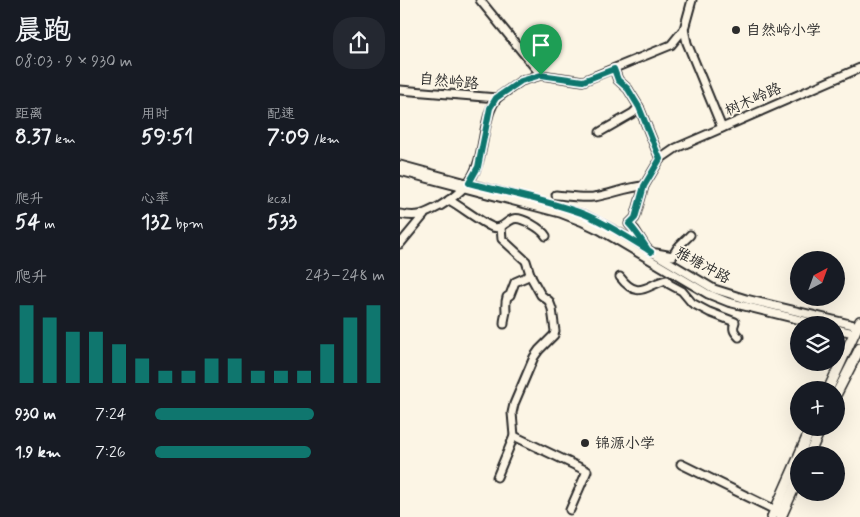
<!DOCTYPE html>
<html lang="zh">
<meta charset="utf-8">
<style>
:root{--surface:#171b24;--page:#242831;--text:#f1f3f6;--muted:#9ea1a6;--accent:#0f766e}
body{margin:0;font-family:Mynerve,"LXGW WenKai TC",sans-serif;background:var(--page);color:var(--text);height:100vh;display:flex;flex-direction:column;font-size:19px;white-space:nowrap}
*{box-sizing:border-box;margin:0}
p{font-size:16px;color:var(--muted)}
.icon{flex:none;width:28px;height:28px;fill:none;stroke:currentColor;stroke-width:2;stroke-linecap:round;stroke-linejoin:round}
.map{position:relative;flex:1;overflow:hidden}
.sheet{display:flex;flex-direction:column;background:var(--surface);width:400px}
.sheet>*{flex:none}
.needle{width:32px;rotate:41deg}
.fabs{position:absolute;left:390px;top:251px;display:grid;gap:10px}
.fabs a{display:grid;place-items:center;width:55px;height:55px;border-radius:50%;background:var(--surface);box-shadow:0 5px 20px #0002;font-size:25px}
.pin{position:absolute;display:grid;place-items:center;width:42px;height:42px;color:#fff;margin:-51px -21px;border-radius:50% 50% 50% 0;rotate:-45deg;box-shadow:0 0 5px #0007}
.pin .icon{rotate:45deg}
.round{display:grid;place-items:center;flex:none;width:52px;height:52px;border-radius:20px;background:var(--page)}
.overview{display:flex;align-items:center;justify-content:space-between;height:85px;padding:0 15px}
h1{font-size:28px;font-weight:800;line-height:38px}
.metrics{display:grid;grid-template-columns:repeat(3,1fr);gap:8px;height:85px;padding:5px 15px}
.metrics div{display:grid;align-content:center}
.metrics b{font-size:21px;font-weight:800}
.metrics small{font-size:14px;font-weight:400}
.metrics p{font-size:14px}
.chart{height:140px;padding:10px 15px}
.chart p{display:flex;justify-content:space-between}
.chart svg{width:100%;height:90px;margin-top:5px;stroke:var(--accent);stroke-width:6}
ul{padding:0 15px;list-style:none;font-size:16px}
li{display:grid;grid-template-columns:80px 60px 1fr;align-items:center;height:38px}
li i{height:12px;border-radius:6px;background:var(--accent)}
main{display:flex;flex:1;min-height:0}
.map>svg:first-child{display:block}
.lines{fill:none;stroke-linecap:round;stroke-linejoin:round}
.minor-casing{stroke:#2b2b2b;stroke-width:11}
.major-casing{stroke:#2b2b2b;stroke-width:12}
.minor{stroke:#fcf5e5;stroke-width:7}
.major{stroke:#fcf5e5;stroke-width:9}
.route-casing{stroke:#fff;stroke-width:10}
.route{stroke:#0f766e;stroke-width:6}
.poi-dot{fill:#2b2b2b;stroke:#fcf5e5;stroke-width:2}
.labels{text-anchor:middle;stroke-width:4;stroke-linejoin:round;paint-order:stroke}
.poi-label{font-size:15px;fill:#2b2b2b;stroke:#fcf5e5;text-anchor:start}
.street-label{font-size:15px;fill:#2b2b2b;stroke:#fcf5e5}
</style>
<main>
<section class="sheet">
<div class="overview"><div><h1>晨跑</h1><p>08:03 · 9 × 930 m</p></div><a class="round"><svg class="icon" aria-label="share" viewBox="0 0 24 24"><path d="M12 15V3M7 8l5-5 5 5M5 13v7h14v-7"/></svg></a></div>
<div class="metrics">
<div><p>距离</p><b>8.37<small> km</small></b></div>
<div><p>用时</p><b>59:51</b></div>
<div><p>配速</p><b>7:09<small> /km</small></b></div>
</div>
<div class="metrics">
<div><p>爬升</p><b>54<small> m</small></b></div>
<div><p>心率</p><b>132<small> bpm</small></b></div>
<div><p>kcal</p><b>533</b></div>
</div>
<div class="chart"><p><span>爬升</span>243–248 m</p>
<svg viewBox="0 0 160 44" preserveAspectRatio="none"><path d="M5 44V6M15 44V12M25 44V19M35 44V19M45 44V25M55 44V32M65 44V38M75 44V38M85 44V32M95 44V32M105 44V38M115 44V38M125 44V38M135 44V25M145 44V12M155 44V6"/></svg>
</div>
<ul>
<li><b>930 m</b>7:24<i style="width:69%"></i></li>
<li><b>1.9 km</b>7:26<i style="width:68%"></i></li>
</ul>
</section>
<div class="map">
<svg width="460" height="517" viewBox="0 0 460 517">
<rect width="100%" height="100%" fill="#fcf5e5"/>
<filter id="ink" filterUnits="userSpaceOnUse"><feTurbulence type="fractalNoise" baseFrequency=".02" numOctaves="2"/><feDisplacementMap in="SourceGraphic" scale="10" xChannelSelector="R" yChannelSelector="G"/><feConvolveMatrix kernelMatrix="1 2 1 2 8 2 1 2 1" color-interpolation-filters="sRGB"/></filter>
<g filter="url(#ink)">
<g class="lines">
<g class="minor-casing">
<g id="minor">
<path d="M80 0 141 75"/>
<path d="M284 29 287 43 322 128"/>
<path d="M214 69 218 80 228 89 239 107 260 159 244 186 235 218 229 224 235 230 247 249"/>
<path d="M0 90 97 98 121 81 141 75 183 81 271 45 284 29 292 0"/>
<path d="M200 132 233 113 239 107"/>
<path d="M260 159 276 148 460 68"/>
<path d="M0 165 184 215 225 236 314 289 346 299 458 326"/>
<path d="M0 171 160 213 183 222 200 230 308 294 328 302 421 325"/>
<path d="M156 195C169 196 180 198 193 197 210 195 226 187 244 186"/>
<path d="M49 200C60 206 82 223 92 227 102 230 105 222 113 219 121 216 142 229 146 236"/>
<path d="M0 214C18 218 25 214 40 206 76 184 78 169 85 130 88 118 89 109 97 98"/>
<path d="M0 244 24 215"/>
<path d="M256 253 273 256C276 246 284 242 290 235"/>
<path d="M220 277C239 302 248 283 267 280L269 284 282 291 292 303 309 312 335 322C332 329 334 332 339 337"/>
<path d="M104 324C104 319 105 317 106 312 106 307 105 303 107 297L110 295 115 282 131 275"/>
<path d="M436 329 454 333"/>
<path d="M114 436 187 471 170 510"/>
<path d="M281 464 375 510"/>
<path d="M97 477 114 436 112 413 114 404 134 357 139 350 154 335 155 331 152 309 149 301 141 295 131 277 126 261 102 239 101 227"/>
</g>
</g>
<g class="major-casing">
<g id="major">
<path d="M428 390 460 321"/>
<path d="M436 395 460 348"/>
<path d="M399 455 411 428"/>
<path d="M409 455 421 428"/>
<path d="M372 517 399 456"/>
<path d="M381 517 399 477"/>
</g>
</g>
<use href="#minor" class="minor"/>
<use href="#major" class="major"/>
</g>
</g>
<g class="lines" filter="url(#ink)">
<g class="route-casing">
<path id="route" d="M141 75 121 81 96 98 90 108 78 167 69 183C107 193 147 200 184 214 206 223 227 237 248 250L251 252 248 250C242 241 237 232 229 224L235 218 244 186 260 159 239 107 228 89 218 80 214 69 183 81 141 75"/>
</g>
<use href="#route" class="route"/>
</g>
<g class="poi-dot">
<circle cx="336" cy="30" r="5"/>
<circle cx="185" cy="443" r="5"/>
</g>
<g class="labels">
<g class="poi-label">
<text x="346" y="35">自然岭小学</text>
<text x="195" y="448">锦源小学</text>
</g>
<g class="street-label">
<text transform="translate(49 81) rotate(5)" y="5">自然岭路</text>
<text transform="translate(353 99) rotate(-24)" y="5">树木岭路</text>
<text transform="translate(303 265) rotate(28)" y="5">雅塘冲路</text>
</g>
</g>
</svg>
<div class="fabs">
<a><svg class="needle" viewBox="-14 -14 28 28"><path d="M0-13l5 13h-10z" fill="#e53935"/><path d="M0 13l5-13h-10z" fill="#9ea1a6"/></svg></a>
<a><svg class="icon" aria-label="layers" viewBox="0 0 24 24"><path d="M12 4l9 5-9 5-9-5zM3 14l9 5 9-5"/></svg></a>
<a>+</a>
<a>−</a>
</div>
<div class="pin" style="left:141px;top:75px;background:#1e9e55"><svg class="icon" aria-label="arrive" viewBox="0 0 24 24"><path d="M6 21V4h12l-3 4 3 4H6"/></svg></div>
</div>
</main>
